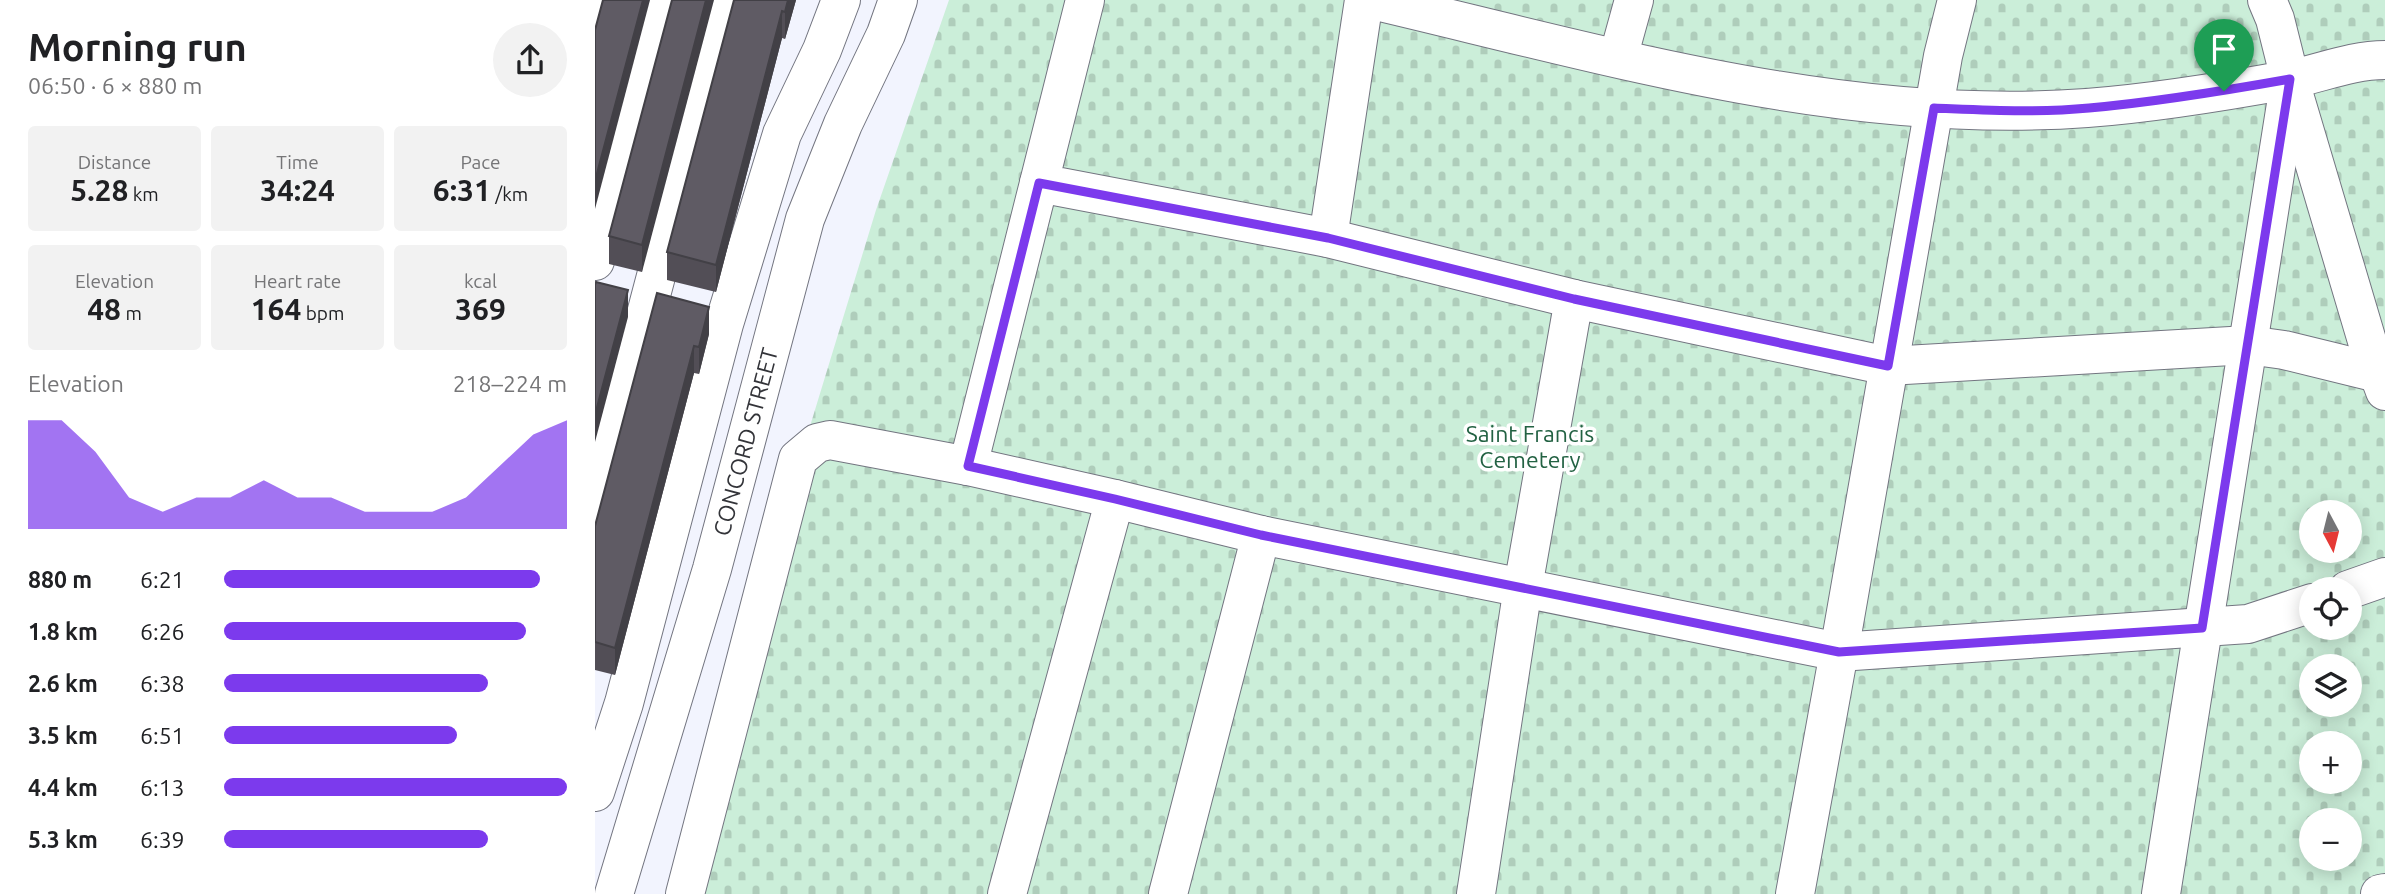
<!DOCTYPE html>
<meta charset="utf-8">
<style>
:root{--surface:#fff;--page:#f2f2f2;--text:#202124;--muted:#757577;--accent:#7c3aed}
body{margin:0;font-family:Ubuntu,sans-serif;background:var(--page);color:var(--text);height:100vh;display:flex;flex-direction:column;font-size:26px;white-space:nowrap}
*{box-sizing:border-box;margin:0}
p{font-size:23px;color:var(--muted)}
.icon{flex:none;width:38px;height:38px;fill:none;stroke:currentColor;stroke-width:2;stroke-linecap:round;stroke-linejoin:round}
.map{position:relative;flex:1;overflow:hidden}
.drawer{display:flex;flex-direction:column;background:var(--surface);width:595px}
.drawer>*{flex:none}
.needle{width:46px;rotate:173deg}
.tools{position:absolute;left:1704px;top:500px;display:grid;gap:14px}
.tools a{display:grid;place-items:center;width:63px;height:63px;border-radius:50%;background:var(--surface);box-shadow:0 4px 18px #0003;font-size:35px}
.pin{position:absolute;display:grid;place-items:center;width:60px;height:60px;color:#fff;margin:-72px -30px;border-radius:50% 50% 50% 0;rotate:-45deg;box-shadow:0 0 7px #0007}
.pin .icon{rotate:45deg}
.round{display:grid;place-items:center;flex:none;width:74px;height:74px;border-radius:37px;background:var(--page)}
.summary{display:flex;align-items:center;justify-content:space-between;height:119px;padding:0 28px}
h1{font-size:38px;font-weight:700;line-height:52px}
.stats{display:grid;grid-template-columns:repeat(3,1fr);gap:10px;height:119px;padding:7px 28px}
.stats div{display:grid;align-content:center;border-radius:7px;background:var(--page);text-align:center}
.stats b{font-size:30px;font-weight:700}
.stats small{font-size:19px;font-weight:400}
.stats p{font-size:19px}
.chart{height:196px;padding:14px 28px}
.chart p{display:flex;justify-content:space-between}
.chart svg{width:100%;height:126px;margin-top:7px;fill:var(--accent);opacity:.7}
ul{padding:0 28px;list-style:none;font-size:23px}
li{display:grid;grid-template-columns:112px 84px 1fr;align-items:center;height:52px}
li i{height:18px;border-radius:9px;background:var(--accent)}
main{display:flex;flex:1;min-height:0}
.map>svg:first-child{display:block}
.cemetery{fill:url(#cemetery-stones);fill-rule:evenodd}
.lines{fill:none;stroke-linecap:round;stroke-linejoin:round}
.minor-casing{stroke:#737580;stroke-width:40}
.minor{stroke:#fff;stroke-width:38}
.wall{fill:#524e56}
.shaded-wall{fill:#424046}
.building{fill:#5f5b64;stroke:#424046;stroke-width:2}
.route-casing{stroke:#fff;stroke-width:14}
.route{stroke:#7c3aed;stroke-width:9}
.labels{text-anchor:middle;stroke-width:7;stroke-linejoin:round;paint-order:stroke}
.park-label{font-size:23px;fill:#236243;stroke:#fff}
.street-label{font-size:23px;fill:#333439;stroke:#fff}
</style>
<main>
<section class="drawer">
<div class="summary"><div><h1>Morning run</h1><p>06:50 · 6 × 880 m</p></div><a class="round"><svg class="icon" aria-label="share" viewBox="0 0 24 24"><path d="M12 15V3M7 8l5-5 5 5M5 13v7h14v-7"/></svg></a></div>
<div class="stats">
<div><p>Distance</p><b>5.28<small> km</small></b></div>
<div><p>Time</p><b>34:24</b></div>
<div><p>Pace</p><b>6:31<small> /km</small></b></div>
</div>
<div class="stats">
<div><p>Elevation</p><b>48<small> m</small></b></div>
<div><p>Heart rate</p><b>164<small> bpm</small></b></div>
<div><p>kcal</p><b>369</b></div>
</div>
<div class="chart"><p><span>Elevation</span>218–224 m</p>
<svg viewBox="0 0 160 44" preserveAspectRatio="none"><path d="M0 44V6L10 6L20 17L30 33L40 38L50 33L60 33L70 27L80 33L90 33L100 38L110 38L120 38L130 33L140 22L150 11L160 6V44z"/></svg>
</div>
<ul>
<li><b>880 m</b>6:21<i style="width:92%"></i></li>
<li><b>1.8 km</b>6:26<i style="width:88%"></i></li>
<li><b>2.6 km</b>6:38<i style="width:77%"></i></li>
<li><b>3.5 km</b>6:51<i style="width:68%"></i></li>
<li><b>4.4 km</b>6:13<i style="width:100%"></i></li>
<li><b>5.3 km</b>6:39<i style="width:77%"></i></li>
</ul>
</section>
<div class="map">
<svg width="1790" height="894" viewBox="0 0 1790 894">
<defs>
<pattern id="cemetery-stones" width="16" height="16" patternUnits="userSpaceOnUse" patternTransform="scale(1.75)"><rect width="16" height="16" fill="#cbeed9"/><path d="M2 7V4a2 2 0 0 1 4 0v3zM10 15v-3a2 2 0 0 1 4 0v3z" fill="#afcdbb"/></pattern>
</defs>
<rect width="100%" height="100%" fill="#f2f4fe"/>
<path class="cemetery" d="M354 0H1790V894H80L158 613 281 210ZM1717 513H1755V551H1717ZM1717 590H1755V628H1717ZM1717 667H1755V705H1717ZM1717 744H1755V782H1717ZM1717 821H1755V859H1717Z"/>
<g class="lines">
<g class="minor-casing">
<g id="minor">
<path d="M490 0 444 183 733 238 979 299 1293 366 1653 345 1689 350 1783 373"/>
<path d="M777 0C1011 55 1249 126 1492 108 1559 103 1626 92 1692 80 1724 74 1756 60 1790 60"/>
<path d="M0 14 4 0"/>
<path d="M1023 58 1039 0"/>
<path d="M1697 88 1775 351 1790 391"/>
<path d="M733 238 769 0"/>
<path d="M0 261 69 0"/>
<path d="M373 466 444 183"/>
<path d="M0 507 134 0"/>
<path d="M1753 590 1790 577"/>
<path d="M0 792 29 703 129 324 187 134 227 50 246 0"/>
<path id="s1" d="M19 894 117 569 210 219 248 124 291 34 303 0"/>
<path d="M90 894 203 459 222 443 235 440 373 466 520 499 666 535 1244 652 1653 624 1717 603"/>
<path d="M412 894 520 499"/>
<path d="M573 894 666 535"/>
<path d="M881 894 928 587 979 299"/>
<path d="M1200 894 1244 652 1348 56 1362 0"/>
<path d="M1566 894 1695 79 1680 19 1672 0"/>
<path d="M1785 894 1790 893"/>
</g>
</g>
<use href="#minor" class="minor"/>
</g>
<g class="wall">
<path d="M77 0 47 272 14 264V236Z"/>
<path d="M139 0H201L190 39 187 38 121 292 72 280V252Z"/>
<path d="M62 293 114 334 104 374 99 373 20 675 0 670V526Z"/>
</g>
<g class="shaded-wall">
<path d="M48 0H55L0 209V181Z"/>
<path d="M111 0H119L47 272V245Z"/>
<path d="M193 0H201L190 39V12Z"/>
<path d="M187 11V38L121 292V265Z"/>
<path d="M33 290V317L0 442V415Z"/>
<path d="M114 307V334L104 374V347Z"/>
<path d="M99 346V373L20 675V648Z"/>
</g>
<g class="building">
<path d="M8 0H48L0 181V30Z"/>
<path d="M77 0H111L47 245 14 236Z"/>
<path d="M139 0H193L190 12 187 11 121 265 72 252Z"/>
<path d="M1 282 33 290 0 415V285Z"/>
<path d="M62 293 114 307 104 347 99 346 20 648 0 642V526Z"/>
</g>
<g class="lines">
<g class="route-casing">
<path id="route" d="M1695 79 1607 628 1244 652 666 535 520 499 373 466 444 183 733 238 979 299 1293 366 1339 108C1391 110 1443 113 1494 108 1561 102 1628 91 1695 79Z"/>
</g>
<use href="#route" class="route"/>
</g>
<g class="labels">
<g class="park-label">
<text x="935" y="442">Saint Francis<tspan x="935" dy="26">Cemetery</tspan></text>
</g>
<g class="street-label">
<text dy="8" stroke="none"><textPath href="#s1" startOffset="471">CONCORD STREET</textPath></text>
</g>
</g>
</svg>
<div class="tools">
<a><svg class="needle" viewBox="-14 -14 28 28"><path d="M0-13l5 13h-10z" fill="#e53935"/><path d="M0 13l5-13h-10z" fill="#757577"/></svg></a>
<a><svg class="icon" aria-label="locate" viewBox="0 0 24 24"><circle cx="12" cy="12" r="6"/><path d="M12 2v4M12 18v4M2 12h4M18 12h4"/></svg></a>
<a><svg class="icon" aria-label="layers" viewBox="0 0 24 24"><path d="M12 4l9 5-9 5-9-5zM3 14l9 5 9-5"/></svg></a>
<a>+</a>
<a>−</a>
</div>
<div class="pin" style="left:1629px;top:91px;background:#1e9e55"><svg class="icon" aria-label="arrive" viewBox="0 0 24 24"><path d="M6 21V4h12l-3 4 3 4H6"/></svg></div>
</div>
</main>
